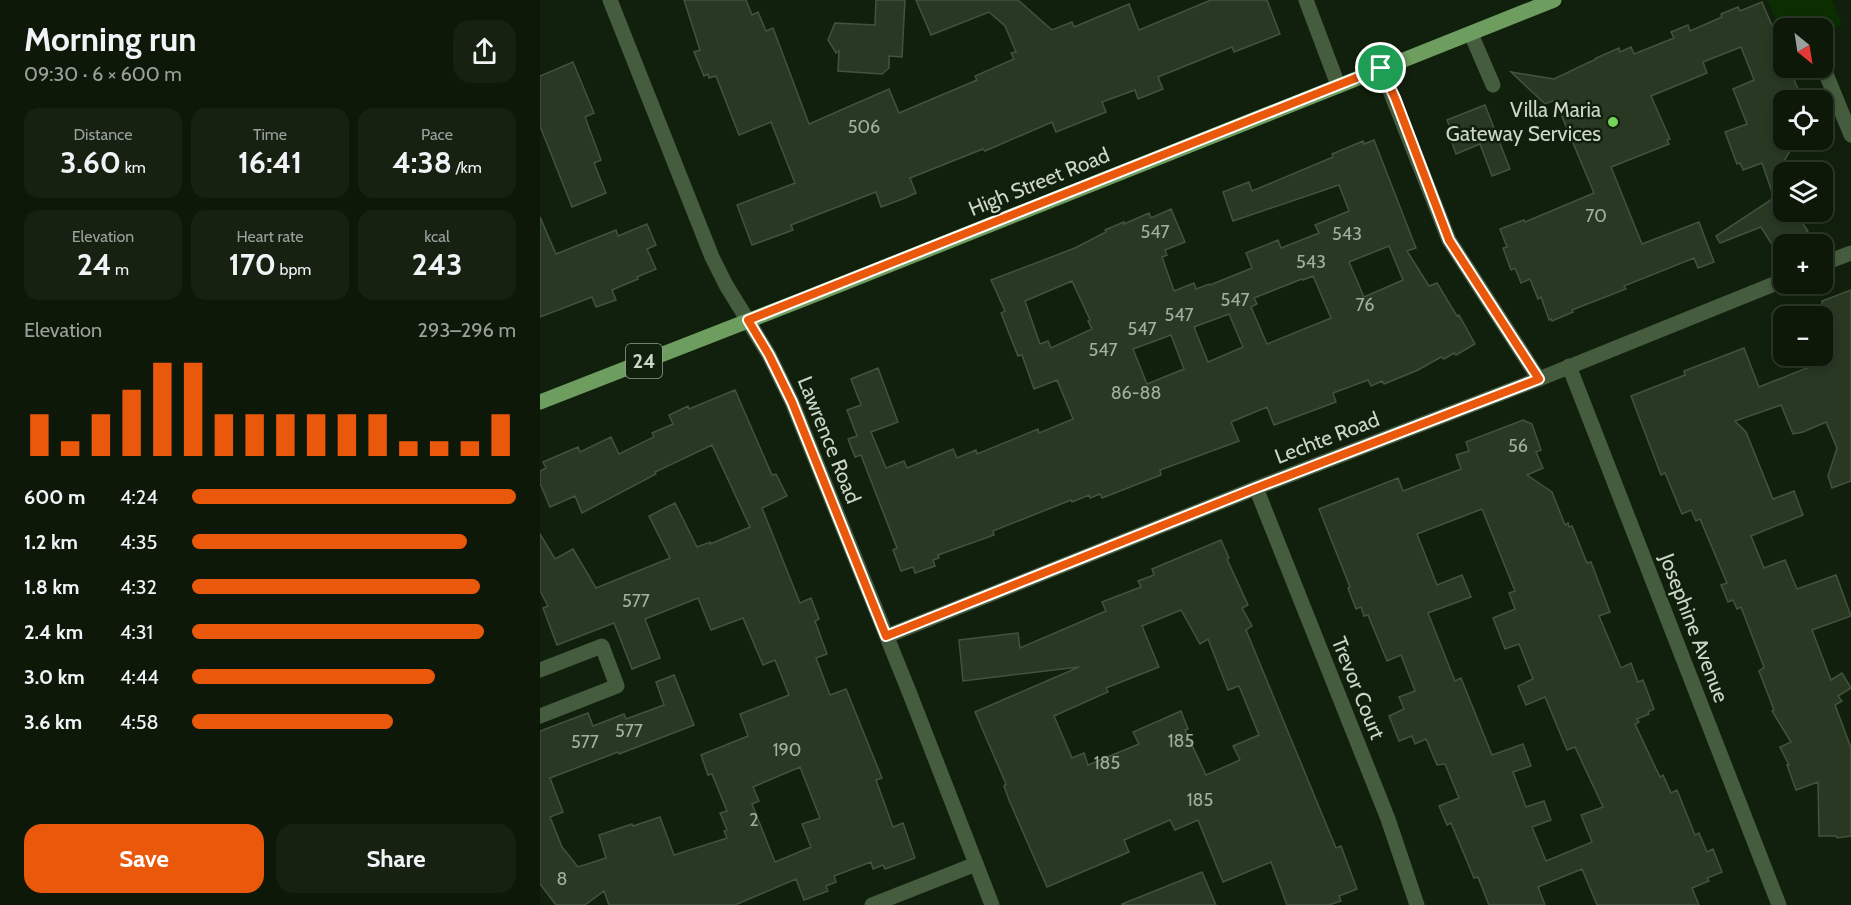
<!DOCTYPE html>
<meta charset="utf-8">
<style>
:root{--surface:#0d1809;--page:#162112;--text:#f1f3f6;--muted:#9aa09c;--line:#2d372a;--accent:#ea580c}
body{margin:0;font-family:Cabin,sans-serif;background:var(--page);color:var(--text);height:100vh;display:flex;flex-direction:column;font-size:22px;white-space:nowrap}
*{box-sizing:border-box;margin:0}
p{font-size:20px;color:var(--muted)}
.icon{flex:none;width:33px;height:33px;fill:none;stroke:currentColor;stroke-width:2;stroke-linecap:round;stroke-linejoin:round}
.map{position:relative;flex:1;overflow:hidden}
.sheet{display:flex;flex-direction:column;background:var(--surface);width:540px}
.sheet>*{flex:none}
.needle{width:39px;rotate:150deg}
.buttons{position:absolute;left:1233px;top:18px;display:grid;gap:12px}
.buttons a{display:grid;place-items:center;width:60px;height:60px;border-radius:12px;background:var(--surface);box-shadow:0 3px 9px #0003,0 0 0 2px var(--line);font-size:30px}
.pin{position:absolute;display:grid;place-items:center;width:51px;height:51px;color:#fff;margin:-26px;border:3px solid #fff;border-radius:50%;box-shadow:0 2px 6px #0007}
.round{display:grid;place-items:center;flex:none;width:63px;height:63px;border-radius:18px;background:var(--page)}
.summary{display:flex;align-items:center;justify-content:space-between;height:102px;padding:0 24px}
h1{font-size:33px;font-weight:700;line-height:45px}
.stats{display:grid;grid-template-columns:repeat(3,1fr);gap:9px;height:102px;padding:6px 24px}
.stats div{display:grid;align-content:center;border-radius:15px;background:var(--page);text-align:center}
.stats b{font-size:30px;font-weight:700}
.stats small{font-size:16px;font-weight:400}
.stats p{font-size:16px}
.chart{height:168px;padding:12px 24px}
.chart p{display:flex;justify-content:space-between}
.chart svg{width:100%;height:108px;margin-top:6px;stroke:var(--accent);stroke-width:6}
.cta{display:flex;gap:12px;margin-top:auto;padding:12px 24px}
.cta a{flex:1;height:69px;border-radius:18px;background:var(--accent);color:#fff;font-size:24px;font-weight:700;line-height:69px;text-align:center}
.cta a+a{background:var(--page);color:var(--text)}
ul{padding:0 24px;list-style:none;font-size:20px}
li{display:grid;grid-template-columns:96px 72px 1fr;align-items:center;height:45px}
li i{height:15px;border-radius:8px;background:var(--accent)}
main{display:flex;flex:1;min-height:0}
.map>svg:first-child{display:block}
.green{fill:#0b2e00}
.building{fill:#283823;stroke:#42533d;stroke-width:1.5;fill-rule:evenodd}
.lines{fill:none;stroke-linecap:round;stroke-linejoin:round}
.minor{stroke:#455c3e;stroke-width:15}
.major{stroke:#6d9d5f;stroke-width:15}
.route-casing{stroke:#fff;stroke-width:12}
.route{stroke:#ea580c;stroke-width:8}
.poi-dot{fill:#77d259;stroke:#11200c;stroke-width:2}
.labels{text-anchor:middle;stroke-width:5;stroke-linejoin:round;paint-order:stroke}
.number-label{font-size:18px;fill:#a3aea0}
.shield{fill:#11200c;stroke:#949f90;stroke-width:1.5}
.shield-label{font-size:20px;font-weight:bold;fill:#ccd6c9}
.poi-label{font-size:21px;fill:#ccd6c9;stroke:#11200c;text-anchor:end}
.street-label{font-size:21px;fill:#ccd6c9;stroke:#11200c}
</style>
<main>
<section class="sheet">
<div class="summary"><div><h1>Morning run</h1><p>09:30 · 6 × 600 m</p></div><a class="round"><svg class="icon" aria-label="share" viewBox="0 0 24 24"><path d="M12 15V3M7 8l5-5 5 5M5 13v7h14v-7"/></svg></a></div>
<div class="stats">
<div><p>Distance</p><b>3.60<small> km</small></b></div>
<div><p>Time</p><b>16:41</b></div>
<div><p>Pace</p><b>4:38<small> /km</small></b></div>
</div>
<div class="stats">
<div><p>Elevation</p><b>24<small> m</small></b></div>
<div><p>Heart rate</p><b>170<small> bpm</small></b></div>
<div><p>kcal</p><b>243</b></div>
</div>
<div class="chart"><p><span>Elevation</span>293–296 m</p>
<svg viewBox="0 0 160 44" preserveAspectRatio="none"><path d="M5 44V27M15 44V38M25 44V27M35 44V17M45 44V6M55 44V6M65 44V27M75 44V27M85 44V27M95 44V27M105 44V27M115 44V27M125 44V38M135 44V38M145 44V38M155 44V27"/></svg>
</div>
<ul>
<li><b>600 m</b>4:24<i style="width:100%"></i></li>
<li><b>1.2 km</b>4:35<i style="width:85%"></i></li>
<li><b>1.8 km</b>4:32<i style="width:89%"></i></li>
<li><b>2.4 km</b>4:31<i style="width:90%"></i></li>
<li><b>3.0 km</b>4:44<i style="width:75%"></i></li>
<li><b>3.6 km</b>4:58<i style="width:62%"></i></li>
</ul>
<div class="cta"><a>Save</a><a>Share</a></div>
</section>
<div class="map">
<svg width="1311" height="905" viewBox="0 0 1311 905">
<rect width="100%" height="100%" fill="#11200c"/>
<path class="green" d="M1228 0H1292L1302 25 1283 33 1282 28H1244L1243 38Z"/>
<g class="building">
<path d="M144 0H206L212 15 218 12 226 31 233 28 269 124 349 89 359 113 437 80 435 76 474 59 471 53 476 52 465 26 449 12 391 35 376 0H478L512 30 532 22 534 27 589 4 599 30 671 0H727L740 34 694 52 692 47 618 77 623 89 598 99 595 90 562 102 566 112 516 132 512 122 445 151 443 149 370 178 376 193 365 198 341 207 336 192 251 225 253 230 212 245 197 205 255 183 231 122 199 135 176 76 169 78 168 74 164 76 154 52 160 50Z"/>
<path d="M336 0H365L362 57 349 56V68L342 74 298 71 299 51 296 53 288 40 295 23 335 25Z"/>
<path d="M1222 2 1244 54V68H1249L1262 98 1256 100H1244V140H1257L1245 159 1249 172H1244V212H1255L1268 231 1248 244 1241 236 1231 243 1221 227 1180 243 1176 236 1234 198 1222 163 1203 170 1200 163 1197 164 1185 132 1207 124 1193 89 1214 80 1201 47 1163 62 1167 73 1111 96 1130 139 1127 140 1129 144 1071 167 1102 244 1159 222 1174 262 1158 268 1154 258 1084 286 1086 289 1032 310 1033 312 1012 321 1011 319 1009 320 1001 297 998 299 990 279 981 283 975 268 971 270 963 248 967 247 960 229 984 220 985 222 1054 193 1015 100 1005 104 971 72 1014 79 1056 59V58L1079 48 1080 52 1091 47 1094 54 1134 38 1131 32 1148 25 1150 31 1182 17 1181 14 1198 7 1200 11Z"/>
<path d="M33 62 54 113 45 117 61 160 54 163 66 193 32 207 0 126V76Z"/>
<path d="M945 105 970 169 952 176 940 144 916 154 909 134 912 133 907 120Z"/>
<path d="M834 140 876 248 867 251 889 286 897 283 917 316 919 315 935 344 916 355 914 353 904 359 901 357 878 370 844 384 842 381 831 386 828 380 793 393 796 402 734 425 727 407 691 422 699 441 620 470 621 475 562 498 560 494 550 498 549 495 532 502 531 500 453 531 454 535 398 555 399 558 393 560 395 566 375 573 373 567 361 571 353 550 357 548 321 455 315 457 308 439 317 436 307 410 321 405 311 379 338 368 358 422 331 432 346 468 364 461 367 468 413 449 417 458 436 450 437 454 498 429 499 433 533 419 517 380 494 389 482 355 478 356 461 313 465 311 451 280 535 248 566 232 565 230 584 222V224L609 213 611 218 631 209 645 242 625 250 627 255 622 257 634 291 654 283 656 289 669 284 670 285 712 268 706 253 738 240 741 248 779 233 775 225 809 211 799 185 693 221 683 192 709 182 712 191 793 157 792 154 823 141 824 144ZM849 246 863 280 824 297 809 262ZM773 276 791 318 727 344 711 307 717 304 714 298 762 279 763 280ZM532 281 550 320 548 321 552 329 511 348 508 341 500 344 485 301ZM689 314 703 347 668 362 654 327ZM631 335 644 369 607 384 593 349Z"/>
<path d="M0 217 16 254 76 230 78 236 107 224 116 245 107 249 116 269 97 277 98 279 72 290 76 300 56 307 52 297 0 317Z"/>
<path d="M1311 290V481L1292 488 1288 476 1297 448 1286 422 1263 432 1253 434 1241 405 1195 421 1206 432 1233 499 1254 491 1263 515 1211 536 1224 568 1245 560 1257 589 1296 575 1311 616 1272 630 1291 680 1302 673 1311 688 1298 696 1302 701 1295 705 1311 748V836L1297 838 1296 836H1279L1278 782 1256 790 1247 765H1249L1240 747 1251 742 1232 711 1234 710 1219 671 1224 667 1201 607 1197 609 1193 600 1188 602 1181 585 1187 583 1160 519 1156 521 1151 510 1142 514 1125 473 1121 475 1091 396 1145 375 1144 371 1204 348 1219 387 1282 362V319L1291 316H1282V301Z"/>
<path d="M195 390 232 475 236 474 247 496 222 508 260 603 271 598 279 619 275 621 287 654 276 658 290 695 306 689 342 778 336 780 353 827 363 823 375 858 345 869 343 865 333 869 331 862 294 876 296 882 286 886 288 891 264 900 256 879 195 905H69L64 891 45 905H16L0 884V731L48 713 53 726 84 714 86 719 124 705 116 682 134 675 154 725 79 754 78 752 10 778 23 812 10 817 22 847 38 867 66 858 59 835 92 824 93 826 120 817 134 855 187 838 184 831 187 830 180 813 187 811 172 774 168 775 161 755 208 736 200 714 249 695 235 660 223 665 203 618 171 630 158 598 105 619 120 658 92 669 74 623 17 645 3 608 8 606 0 591V534L15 559 33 549 56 588 130 558 109 516 135 503 157 547 170 542V544L210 527 172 445 115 472 116 474 42 513 35 496 10 507 0 483V471L6 468 3 462 38 447 40 452 71 437 79 454 114 437 112 433 133 424 129 415 148 406 149 409ZM260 767 280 818 262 824 271 847 235 862 212 804 219 801 213 787Z"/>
<path d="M983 420 992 424 1001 450 996 452 1003 468 987 475 1012 492 1025 525 1028 523 1029 527 1032 526 1047 563 1051 562 1070 612 1059 616 1081 668 1091 663 1098 682 1103 680 1114 709 1108 712 1109 714 1097 719 1099 722 1095 724 1120 777 1123 775 1131 793 1137 790 1155 835 1159 833 1167 852 1173 849 1182 872 1167 878 1169 881 1152 888 1159 905H1057L1042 869 998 887 1005 905H949L938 877 934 878 911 823 907 825 899 806 919 798 905 764 897 765 886 739 875 744 872 736 859 741 849 716 864 709 859 697 875 691 861 655 847 661 828 615 824 616 821 607 816 609 808 588 810 587 779 509 858 478 863 491 921 469 916 455 929 451 926 442ZM942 509 975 591 969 593 975 609 953 618 965 649 979 644 993 679 978 686 986 705 1005 697 1027 750 1035 747 1063 807 1041 815 1052 842 1006 861 992 827 1011 820 1004 801 986 807 973 772 991 766 983 744 952 755 921 678 915 681 888 613 931 597 922 575 897 585 877 534Z"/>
<path d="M681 540 689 558 687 559 708 605 702 608 712 626 706 630 796 848 801 846 817 889 799 896 801 901 789 905H747L731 862 683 882 658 820 635 830 630 820 584 840 589 852 507 887 469 800 464 786 466 784 435 712 539 667 423 681 419 640 478 633 480 648 566 611 562 602 601 587 598 581 614 575 612 569ZM641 610 660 644 668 639 688 690 699 686 719 735 693 746 700 760 666 775 645 730 648 729 641 711 593 732 599 744 548 765 544 753 532 758 514 716 568 692 566 688 619 667 602 626Z"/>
<path d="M662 872 676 905H582V904Z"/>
</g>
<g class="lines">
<g class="minor">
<path d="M70 0 172 257 186 285 229 355 252 402 370 694 452 905"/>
<path d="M766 0 798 85"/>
<path d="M931 34 953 85"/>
<path d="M1282 64 1311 135"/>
<path d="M841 68 909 240 999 379"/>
<path d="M1282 264 1311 253"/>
<path d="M1029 366 1239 905"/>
<path d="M716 488 848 819 877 905"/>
<path d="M347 636 716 488 999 379 1244 280"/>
<path d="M0 670 62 646 77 686 0 716"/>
<path d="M332 905 436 864"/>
</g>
<path class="major" d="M0 402 264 299 1014 0"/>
</g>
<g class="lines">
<g class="route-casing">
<path id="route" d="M841 68 855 98 909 240 999 379 716 488 346 636 252 402 229 355 208 320Z"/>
</g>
<use href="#route" class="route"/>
</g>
<circle class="poi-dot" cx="1073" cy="122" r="6"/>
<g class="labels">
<g class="number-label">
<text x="324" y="133">506</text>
<text x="1056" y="222">70</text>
<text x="615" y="238">547</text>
<text x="807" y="240">543</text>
<text x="771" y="268">543</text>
<text x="695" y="306">547</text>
<text x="825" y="311">76</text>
<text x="639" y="321">547</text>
<text x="602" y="335">547</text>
<text x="563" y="356">547</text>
<text x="596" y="399">86-88</text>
<text x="978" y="452">56</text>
<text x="96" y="607">577</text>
<text x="89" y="737">577</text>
<text x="641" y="747">185</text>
<text x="45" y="748">577</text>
<text x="247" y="756">190</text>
<text x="567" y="769">185</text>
<text x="660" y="806">185</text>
<text x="214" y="826">2</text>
<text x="22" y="885">8</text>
</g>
<rect class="shield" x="86" y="344" width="36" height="34" rx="4.5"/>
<g class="shield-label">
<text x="104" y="368">24</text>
</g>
<g class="poi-label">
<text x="1061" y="117">Villa Maria<tspan x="1061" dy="24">Gateway Services</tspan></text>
</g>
<g class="street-label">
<text transform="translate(499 182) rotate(-22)" y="7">High Street Road</text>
<text transform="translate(787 438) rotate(-21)" y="7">Lechte Road</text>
<text transform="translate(289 440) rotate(68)" y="7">Lawrence Road</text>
<text transform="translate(1154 628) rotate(69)" y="7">Josephine Avenue</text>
<text transform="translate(818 688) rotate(68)" y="7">Trevor Court</text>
</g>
</g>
</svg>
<div class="buttons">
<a><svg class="needle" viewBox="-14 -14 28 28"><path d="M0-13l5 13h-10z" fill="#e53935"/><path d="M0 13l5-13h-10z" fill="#9aa09c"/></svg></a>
<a><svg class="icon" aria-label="locate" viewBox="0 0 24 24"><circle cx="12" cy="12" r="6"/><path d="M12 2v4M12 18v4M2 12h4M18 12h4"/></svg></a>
<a><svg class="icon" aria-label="layers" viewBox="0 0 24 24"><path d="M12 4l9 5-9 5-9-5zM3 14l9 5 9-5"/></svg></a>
<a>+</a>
<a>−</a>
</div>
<div class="pin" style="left:841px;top:68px;background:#1e9e55"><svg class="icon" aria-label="arrive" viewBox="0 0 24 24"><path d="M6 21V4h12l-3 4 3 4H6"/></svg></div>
</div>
</main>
